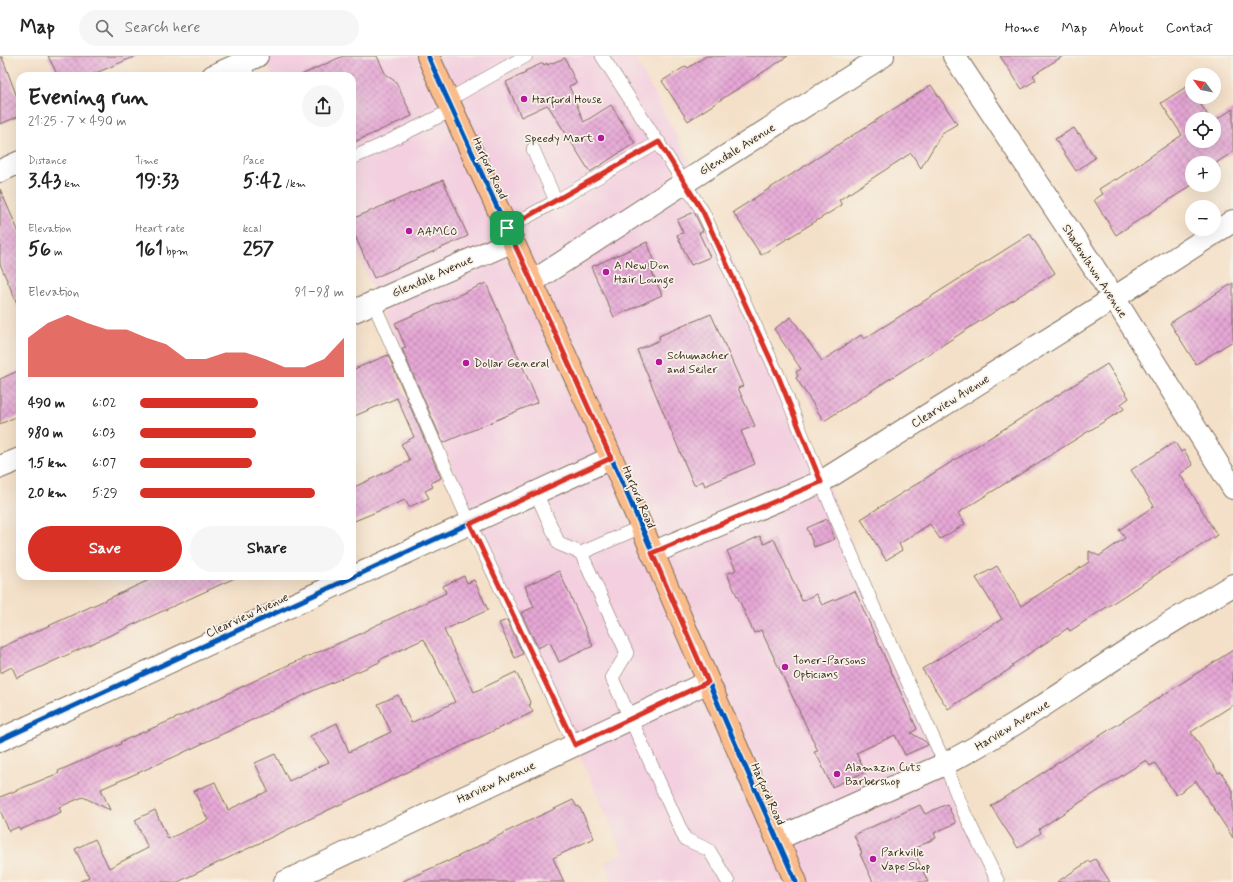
<!DOCTYPE html>
<meta charset="utf-8">
<style>
:root{--surface:#fff;--page:#f6f6f6;--text:#222;--muted:#767676;--line:#e0e0e0;--accent:#d93025}
body{margin:0;font-family:Mynerve,sans-serif;background:var(--page);color:var(--text);height:100vh;display:flex;flex-direction:column;font-size:15px;white-space:nowrap}
*{box-sizing:border-box;margin:0}
p{font-size:13px;color:var(--muted)}
.icon{flex:none;width:22px;height:22px;fill:none;stroke:currentColor;stroke-width:2;stroke-linecap:round;stroke-linejoin:round}
.map{position:relative;flex:1;overflow:hidden}
.sheet{position:absolute;left:16px;top:16px;width:340px;height:508px;display:flex;flex-direction:column;background:var(--surface);border-radius:12px;box-shadow:0 4px 16px #0002}
.sheet>*{flex:none}
.needle{width:26px;rotate:302deg}
.tools{position:absolute;left:1185px;top:12px;display:grid;gap:8px}
.tools a{display:grid;place-items:center;width:36px;height:36px;border-radius:50%;background:var(--surface);box-shadow:0 4px 16px #0002;font-size:20px}
.pin{position:absolute;display:grid;place-items:center;width:34px;height:34px;color:#fff;margin:-17px;border-radius:8px;box-shadow:0 2px 6px #0006}
.round{display:grid;place-items:center;flex:none;width:42px;height:42px;border-radius:21px;background:var(--page)}
.summary{display:flex;align-items:center;justify-content:space-between;height:68px;padding:0 12px}
h1{font-size:22px;font-weight:800;line-height:30px}
.metrics{display:grid;grid-template-columns:repeat(3,1fr);gap:6px;height:68px;padding:4px 12px}
.metrics div{display:grid;align-content:center}
.metrics b{font-size:20px;font-weight:800}
.metrics small{font-size:11px;font-weight:400}
.metrics p{font-size:11px}
.chart{height:112px;padding:8px 12px}
.chart p{display:flex;justify-content:space-between}
.chart svg{width:100%;height:72px;margin-top:4px;fill:var(--accent);opacity:.7}
.button{display:flex;gap:8px;margin-top:auto;padding:8px 12px}
.button a{flex:1;height:46px;border-radius:24px;background:var(--accent);color:#fff;font-size:16px;font-weight:800;line-height:46px;text-align:center}
.button a+a{background:var(--page);color:var(--text)}
ul{padding:0 12px;list-style:none;font-size:13px}
li{display:grid;grid-template-columns:64px 48px 1fr;align-items:center;height:30px}
li i{height:10px;border-radius:5px;background:var(--accent)}
header{display:flex;align-items:center;gap:24px;box-sizing:border-box;height:56px;padding:0 20px;background:var(--surface);border-bottom:1px solid var(--line)}
header strong{font-size:19px}
nav{display:flex;gap:22px;margin-inline-start:auto;font-size:14px}
.search{width:280px;height:36px;background:var(--page);display:flex;align-items:center;gap:10px;box-sizing:border-box;padding:0 14px;border-radius:22px;color:var(--muted);font-size:15px}
.map>svg:first-child{display:block}
.built{fill:#f3cfdf}
.building{fill:url(#building-cross-hatch)}
.lines{fill:none;stroke-linecap:round;stroke-linejoin:round}
.lane-casing{stroke:#7c6a5a;stroke-width:14}
.street-casing{stroke:#7c6a5a;stroke-width:24}
.primary-casing{stroke:#7c6a5a;stroke-width:24}
.lane{stroke:#fff;stroke-width:13}
.street{stroke:#fff;stroke-width:22}
.primary{stroke:#fabc8b;stroke-width:22}
.cycleway-casing{stroke:#f7f3e8;stroke-width:8}
.cycleway{stroke:#0057b8;stroke-width:5}
.route-casing{stroke:#fff;stroke-width:8}
.route{stroke:#d93025;stroke-width:5}
.poi-dot{fill:#b5179e;stroke:#f7f3e8;stroke-width:1.5}
.labels{text-anchor:middle;stroke-width:3.5;stroke-linejoin:round;paint-order:stroke}
.poi-label{font-size:12px;fill:#3b2a1e;stroke:#f7f3e8;text-anchor:start}
.street-label{font-size:12px;fill:#3b2a1e;stroke:#f7f3e8}
</style>
<header>
<strong>Map</strong>
<div class="search"><svg class="icon" aria-label="search" viewBox="0 0 24 24"><circle cx="10" cy="10" r="6"/><path d="M15 15l6 6"/></svg>Search here</div>
<nav><a>Home</a><a>Map</a><a>About</a><a>Contact</a></nav>
</header>
<div class="map">
<svg width="1233" height="826" viewBox="0 0 1233 826">
<defs>
<pattern id="building-cross-hatch" width="8" height="8" patternUnits="userSpaceOnUse"><rect width="8" height="8" fill="#e6a7d6"/><path d="M0 0l8 8M0 8l8-8" fill="none" stroke="#bc88ad"/></pattern>
</defs>
<rect width="100%" height="100%" fill="#f7f3e8"/>
<filter id="ink" filterUnits="userSpaceOnUse"><feTurbulence type="fractalNoise" baseFrequency=".025" numOctaves="2"/><feDisplacementMap in="SourceGraphic" scale="8" xChannelSelector="R" yChannelSelector="G"/><feConvolveMatrix kernelMatrix="1 2 1 2 8 2 1 2 1" color-interpolation-filters="sRGB"/></filter>
<filter id="wash" filterUnits="userSpaceOnUse"><feTurbulence type="fractalNoise" baseFrequency=".012" numOctaves="4" result="noise"/><feDisplacementMap in="SourceGraphic" scale="16" xChannelSelector="R" yChannelSelector="G"/><feGaussianBlur stdDeviation="0.9" result="paint"/><feColorMatrix in="noise" values="0 0 0 0 0 0 0 0 0 0 0 0 0 0 0 0 0 1.4 0 .05"/><feComposite in="paint" operator="in"/></filter>
<g filter="url(#wash)">
<rect width="100%" height="100%" fill="#f4e0c8"/>
<path class="built" d="M264 0H634L697 119 975 778 1000 826H613L605 806 623 797 352 185V20H272Z"/>
<g id="blocks">
<g class="building">
<path d="M48 0H136L89 20H58Z"/>
<path d="M343 0H377L386 19 396 26 412 60 352 87V20H299Z"/>
<path d="M706 0H788L688 65 662 25 686 10 688 12Z"/>
<path d="M1000 0H1063L1033 19 1036 24 1022 33Z"/>
<path d="M0 1H2L20 49V60L0 68Z"/>
<path d="M565 2 576 27 569 30 584 66 611 49 635 87 590 116 549 51 547 49 521 61 506 26 526 17 525 15 543 7 544 9 547 7V9Z"/>
<path d="M931 29 957 68 942 77 921 112 911 97 839 144 842 149 761 199 733 156Z"/>
<path d="M1189 29 1192 34V41H1196L1210 63H1192V85H1214V65L1233 53V96L1216 107 1219 112 1214 115V107H1192V129L1116 179 1094 144 1103 138 1099 133 1115 123 1116 124 1182 79 1161 47Z"/>
<path d="M1074 72 1078 78 1079 77 1095 102 1076 115 1055 83Z"/>
<path d="M443 124 468 180 374 222 352 173V163Z"/>
<path d="M0 133 20 179V254L0 208Z"/>
<path d="M694 156 703 175 699 177 710 201 691 209 677 179 683 177 677 164Z"/>
<path d="M1030 178 1055 217 824 365 796 322 798 320 796 316 801 313 774 273 791 261 822 305 861 279 864 283Z"/>
<path d="M647 186 655 206 649 209 662 239 614 261 591 211Z"/>
<path d="M486 227 538 346 443 387 402 293 406 292 395 267Z"/>
<path d="M1233 227V285L1196 308 1170 267Z"/>
<path d="M711 258 743 330 738 332 755 370 741 375 755 408 705 430 703 425 694 429 637 294 660 284 659 280Z"/>
<path d="M388 299 441 422 431 427 433 431 425 435 429 442 409 451 405 444 352 466V432L410 405 401 388 414 381 397 342 352 361V314Z"/>
<path d="M1107 308 1129 342 1121 348 1124 353 958 457 965 468 940 483 930 468 899 488 902 494 886 504 861 463Z"/>
<path d="M20 314V359L0 368V323Z"/>
<path d="M1175 386 1181 396 1184 394 1193 409 1180 418 1217 479 1070 575 1068 572 1012 609 1013 611 948 653 922 613 1002 563 976 522 997 510 1021 550 1089 506V495L1099 500 1125 482 1119 474 1154 450 1131 414Z"/>
<path d="M827 463 835 483 814 491 807 472Z"/>
<path d="M760 480 764 488 774 483 802 545 816 538 822 549 855 535 917 673 911 677 926 686 928 689 905 699 895 679 856 697 865 716 832 731 819 703 814 696 818 695 761 574 754 577 727 518 736 514 727 495Z"/>
<path d="M559 515 593 590 559 606 550 586 538 592 521 557 534 551 525 530Z"/>
<path d="M158 520H239L17 622 12 611 0 617V592Z"/>
<path d="M464 520 467 527 474 524 488 554 444 574 474 636 516 616 531 648 529 649 533 656 178 826H79L89 821 75 793 95 783 109 812 148 792 135 764 155 754 168 783 208 764 194 735 215 726 228 754 268 735 255 707 275 698 289 725 329 706 310 680 337 667 349 696 391 676 378 648 398 639 411 667 455 646 424 583 379 604 380 606 317 633 174 701 101 733 110 754 83 741 59 751 61 756 20 774 18 771 9 775 0 754V741L59 717 58 715 121 688 120 686 181 660 277 614 360 578 370 572 446 537 443 530Z"/>
<path d="M507 564 523 598 515 602 499 567Z"/>
<path d="M1233 594V649L1191 676 1218 717 1221 716 1233 735V782L1196 725 1176 739 1155 707 1150 710 1146 704 1039 773 1041 777 1018 792 991 750Z"/>
<path d="M573 744 577 751 579 750 594 782 553 802 564 826H401L447 805V806L510 774Z"/>
<path d="M947 748 956 767 934 777 936 782 913 793 928 826H873L860 798 862 797 854 779 920 749 925 758Z"/>
<path d="M1095 803 1110 826H1057L1089 805 1090 806Z"/>
</g>
</g>
</g>
<g filter="url(#ink)">
<use href="#blocks" fill-opacity="0" stroke="#7c6a5a" stroke-width="1"/>
<g class="lines">
<g class="lane-casing">
<g id="lane">
<path d="M602 0 703 156 779 321 821 426 875 554 945 708 964 756 998 826"/>
<path d="M243 7 248 20"/>
<path d="M448 44 526 0"/>
<path d="M533 93 556 145 659 86"/>
<path d="M352 102 377 91 452 54"/>
<path d="M507 172 556 145"/>
<path d="M373 246 470 468 575 689"/>
<path d="M536 437 559 488 581 497 627 597 612 622 685 783 709 794 728 826"/>
<path d="M581 497 641 471"/>
</g>
</g>
<g class="street-casing">
<g id="street">
<path d="M954 0 1114 242 1233 432"/>
<path d="M213 20 257 0"/>
<path d="M0 115 20 106"/>
<path d="M532 226 684 127 883 0"/>
<path d="M352 256 513 185"/>
<path d="M0 411 20 403"/>
<path d="M652 497 821 426 1114 242 1233 165"/>
<path d="M0 684 611 402"/>
<path d="M777 783 945 708C1016 671 1080 624 1148 581 1176 563 1205 546 1233 529"/>
<path d="M285 826 708 626"/>
</g>
</g>
<g class="primary-casing">
<path id="primary" d="M428 0C488 134 552 267 611 401 673 542 733 685 796 826"/>
</g>
<use href="#lane" class="lane"/>
<use href="#street" class="street"/>
<use href="#primary" class="primary"/>
<g class="cycleway-casing">
<g id="cycleway">
<path d="M428 0C488 134 552 267 611 401 673 542 733 685 796 826"/>
<path d="M0 684 611 402"/>
</g>
</g>
<use href="#cycleway" class="cycleway"/>
</g>
</g>
<g class="lines" filter="url(#ink)">
<g class="route-casing">
<path id="route" d="M659 86 703 156 779 322 821 426 652 497 708 626 575 689 470 468 611 402 532 226 507 172Z"/>
</g>
<use href="#route" class="route"/>
</g>
<g class="poi-dot">
<circle cx="524" cy="43" r="4"/>
<circle cx="601" cy="82" r="4"/>
<circle cx="409" cy="175" r="4"/>
<circle cx="606" cy="216" r="4"/>
<circle cx="659" cy="306" r="4"/>
<circle cx="466" cy="307" r="4"/>
<circle cx="785" cy="611" r="4"/>
<circle cx="837" cy="718" r="4"/>
<circle cx="873" cy="803" r="4"/>
</g>
<g class="labels">
<g class="poi-label">
<text x="532" y="47">Harford House</text>
<text x="593" y="86" text-anchor="end">Speedy Mart</text>
<text x="417" y="179">AAMCO</text>
<text x="614" y="213">A New Don<tspan x="614" dy="14">Hair Lounge</tspan></text>
<text x="667" y="303">Schumacher<tspan x="667" dy="14">and Seiler</tspan></text>
<text x="474" y="311">Dollar General</text>
<text x="793" y="608">Toner-Parsons<tspan x="793" dy="14">Opticians</tspan></text>
<text x="845" y="715">Alamazin Cuts<tspan x="845" dy="14">Barbershop</tspan></text>
<text x="881" y="800">Parkville<tspan x="881" dy="14">Vape Shop</tspan></text>
</g>
<g class="street-label">
<text transform="translate(737 93) rotate(-32)" y="4">Glendale Avenue</text>
<text transform="translate(490 112) rotate(65)" y="4">Harford Road</text>
<text transform="translate(1095 215) rotate(57)" y="4">Shadowlawn Avenue</text>
<text transform="translate(432 220) rotate(-24)" y="4">Glendale Avenue</text>
<text transform="translate(950 345) rotate(-32)" y="4">Clearview Avenue</text>
<text transform="translate(639 441) rotate(67)" y="4">Harford Road</text>
<text transform="translate(247 559) rotate(-25)" y="4">Clearview Avenue</text>
<text transform="translate(1012 669) rotate(-32)" y="4">Harview Avenue</text>
<text transform="translate(496 726) rotate(-25)" y="4">Harview Avenue</text>
<text transform="translate(768 738) rotate(66)" y="4">Harford Road</text>
</g>
</g>
</svg>
<div class="tools">
<a><svg class="needle" viewBox="-14 -14 28 28"><path d="M0-13l5 13h-10z" fill="#e53935"/><path d="M0 13l5-13h-10z" fill="#767676"/></svg></a>
<a><svg class="icon" aria-label="locate" viewBox="0 0 24 24"><circle cx="12" cy="12" r="6"/><path d="M12 2v4M12 18v4M2 12h4M18 12h4"/></svg></a>
<a>+</a>
<a>−</a>
</div>
<div class="pin" style="left:507px;top:172px;background:#1e9e55"><svg class="icon" aria-label="arrive" viewBox="0 0 24 24"><path d="M6 21V4h12l-3 4 3 4H6"/></svg></div>
<section class="sheet">
<div class="summary"><div><h1>Evening run</h1><p>21:25 · 7 × 490 m</p></div><a class="round"><svg class="icon" aria-label="share" viewBox="0 0 24 24"><path d="M12 15V3M7 8l5-5 5 5M5 13v7h14v-7"/></svg></a></div>
<div class="metrics">
<div><p>Distance</p><b>3.43<small> km</small></b></div>
<div><p>Time</p><b>19:33</b></div>
<div><p>Pace</p><b>5:42<small> /km</small></b></div>
</div>
<div class="metrics">
<div><p>Elevation</p><b>56<small> m</small></b></div>
<div><p>Heart rate</p><b>161<small> bpm</small></b></div>
<div><p>kcal</p><b>257</b></div>
</div>
<div class="chart"><p><span>Elevation</span>91–98 m</p>
<svg viewBox="0 0 160 44" preserveAspectRatio="none"><path d="M0 44V20L10 11L20 6L30 11L40 15L50 15L60 20L70 24L80 33L90 33L100 29L110 29L120 33L130 38L140 38L150 33L160 20V44z"/></svg>
</div>
<ul>
<li><b>490 m</b>6:02<i style="width:58%"></i></li>
<li><b>980 m</b>6:03<i style="width:57%"></i></li>
<li><b>1.5 km</b>6:07<i style="width:55%"></i></li>
<li><b>2.0 km</b>5:29<i style="width:86%"></i></li>
</ul>
<div class="button"><a>Save</a><a>Share</a></div>
</section>
</div>
